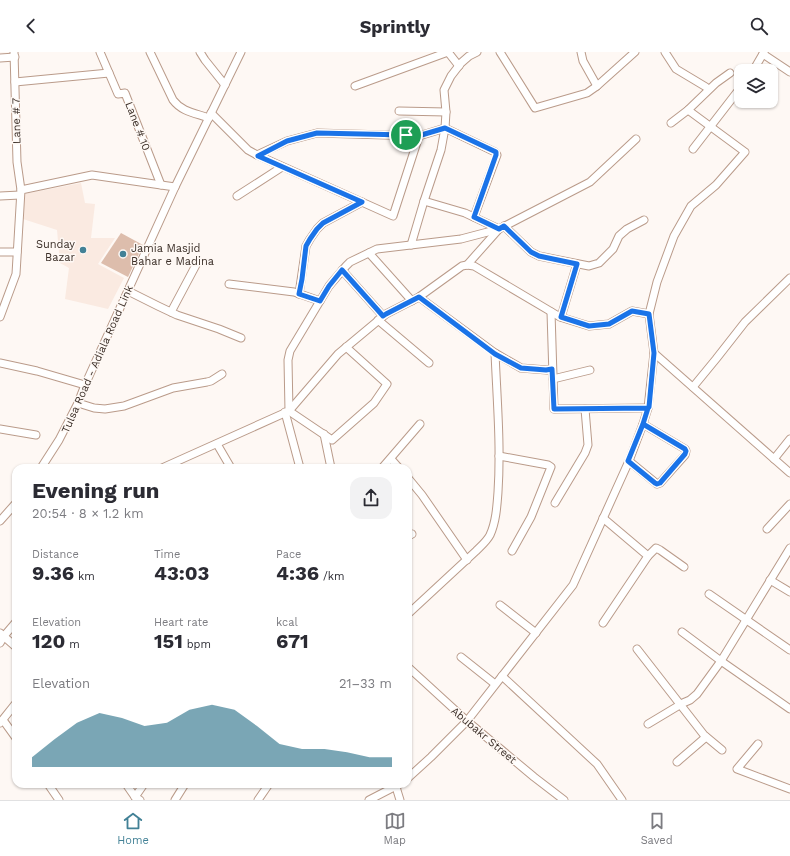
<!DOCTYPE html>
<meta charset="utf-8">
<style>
:root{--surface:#fff;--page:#f2f2f3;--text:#2b2b33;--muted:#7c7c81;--line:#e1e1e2;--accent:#428196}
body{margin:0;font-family:"Work Sans",sans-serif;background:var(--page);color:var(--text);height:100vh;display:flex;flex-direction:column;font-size:15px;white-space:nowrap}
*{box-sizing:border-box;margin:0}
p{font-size:13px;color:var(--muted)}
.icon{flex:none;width:22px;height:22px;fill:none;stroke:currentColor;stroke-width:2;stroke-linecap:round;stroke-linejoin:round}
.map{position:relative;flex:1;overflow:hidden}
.sheet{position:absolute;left:12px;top:412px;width:400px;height:324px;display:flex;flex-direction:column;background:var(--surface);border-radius:12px;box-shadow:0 1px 3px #0004}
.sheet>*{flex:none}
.buttons{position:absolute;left:734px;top:12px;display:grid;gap:8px}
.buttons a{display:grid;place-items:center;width:44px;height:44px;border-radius:8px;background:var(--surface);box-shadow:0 1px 3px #0004;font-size:20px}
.pin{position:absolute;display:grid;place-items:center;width:34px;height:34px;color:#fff;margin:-17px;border:2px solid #fff;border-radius:50%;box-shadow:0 1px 4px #0007}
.round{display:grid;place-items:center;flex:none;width:42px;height:42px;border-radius:12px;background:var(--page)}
.headline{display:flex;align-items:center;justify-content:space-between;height:68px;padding:0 20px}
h1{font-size:22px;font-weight:700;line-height:30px}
.stats{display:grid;grid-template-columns:repeat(3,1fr);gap:6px;height:68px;padding:4px 20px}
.stats div{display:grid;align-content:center}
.stats b{font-size:20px;font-weight:700}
.stats small{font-size:11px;font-weight:400}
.stats p{font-size:11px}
.chart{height:112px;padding:8px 20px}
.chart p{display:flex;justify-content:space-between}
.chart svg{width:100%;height:72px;margin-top:4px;fill:var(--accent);opacity:.7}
header{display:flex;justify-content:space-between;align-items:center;height:52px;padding:0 20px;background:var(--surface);font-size:18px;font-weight:700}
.tab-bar{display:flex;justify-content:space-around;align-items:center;height:56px;border-top:1px solid var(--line);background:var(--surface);font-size:11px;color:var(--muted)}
.tab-bar a{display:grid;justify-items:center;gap:2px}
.tab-bar .current{color:var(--accent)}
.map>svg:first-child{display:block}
.built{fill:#faeae1}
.building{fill:#ddbdac}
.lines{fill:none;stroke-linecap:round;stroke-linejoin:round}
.street-casing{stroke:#ba9b8a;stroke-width:9}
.street{stroke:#fff;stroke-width:7}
.route-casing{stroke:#fff;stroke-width:8}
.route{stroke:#1a73e8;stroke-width:5}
.poi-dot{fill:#428196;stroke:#fef8f4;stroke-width:1.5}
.labels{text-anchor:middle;stroke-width:3;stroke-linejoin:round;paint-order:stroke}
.street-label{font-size:11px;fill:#3b2f28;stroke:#fef8f4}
.poi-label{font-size:11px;fill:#3b2f28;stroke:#fef8f4;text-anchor:end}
</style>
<header><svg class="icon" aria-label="back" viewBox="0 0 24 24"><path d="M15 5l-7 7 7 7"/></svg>Sprintly<svg class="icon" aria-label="search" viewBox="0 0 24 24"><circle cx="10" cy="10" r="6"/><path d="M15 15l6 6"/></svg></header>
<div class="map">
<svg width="790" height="748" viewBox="0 0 790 748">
<rect width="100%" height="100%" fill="#fef8f4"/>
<path class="built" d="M81 131 85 151 95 152 91 186H115L98 212 124 226 108 257 65 247 69 216 60 211 57 178 23 167 24 142Z"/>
<path class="building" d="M121 181 143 193 128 225 101 211Z"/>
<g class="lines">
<g class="street-casing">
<g id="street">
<path d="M14 0 17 110 21 138"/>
<path d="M100 0 118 42 125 41 161 133"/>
<path d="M150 0 173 48C182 60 195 61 209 66"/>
<path d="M200 0 205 8 225 33"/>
<path d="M448 0 459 14"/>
<path d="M500 0 535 56 587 41 597 34 635 0"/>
<path d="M581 0 583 9 597 34"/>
<path d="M665 0 676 17 706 35"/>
<path d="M763 2 790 20"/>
<path d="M0 6 15 5"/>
<path d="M753 19 764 0"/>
<path d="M15 30 109 21"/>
<path d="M355 34 448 0"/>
<path d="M399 59 446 60"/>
<path d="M211 61 248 98 257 103 393 164 419 84"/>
<path d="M671 71 688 58 716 31 730 21"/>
<path d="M693 97 741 35"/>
<path d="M257 103 287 89 317 81 419 84 445 76 495 100 497 103 474 165"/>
<path d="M0 144 20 143"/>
<path d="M237 144 282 115"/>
<path d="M424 149 465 161 499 177 467 213"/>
<path d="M504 174 531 200 539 204 589 214 599 211 613 197 619 184 627 177 644 168"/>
<path d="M411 193 424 149 441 98 445 76 446 60 444 38 451 24 461 11 469 4 477 0"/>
<path d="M0 200H17"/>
<path d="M369 201 412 249"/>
<path d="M342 218 383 264"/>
<path d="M229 232 294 240 320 249"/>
<path d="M128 239 158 254 177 263 219 277 241 286"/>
<path d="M299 242 306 194 310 187 317 177 323 171 362 150"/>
<path d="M419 245 495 301 521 316 547 318 552 317"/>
<path d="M171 260 196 213"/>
<path d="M551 260 554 357 648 356"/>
<path d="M0 265 16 222 21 138 92 123 175 135"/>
<path d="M561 265 577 212"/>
<path d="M378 268 429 311"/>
<path d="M654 301 790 421"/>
<path d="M0 311 37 319 85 333"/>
<path d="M553 327 590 318"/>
<path d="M693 335 716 307 745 270 790 226"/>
<path d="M78 351 94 356 105 357 124 354 173 336 207 330 211 329 222 322"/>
<path d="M289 359 288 308 290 299 329 234 346 214 350 210 377 197 461 187 499 177 590 130 636 87"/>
<path d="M289 359 338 302 386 262 419 245 462 214 467 213 474 214 560 265 589 274 609 272 632 259 649 262"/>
<path d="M285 360 300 416"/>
<path d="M0 377 36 383"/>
<path d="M324 382 331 416"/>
<path d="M217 392 231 416"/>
<path d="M499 404 548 413 551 415 531 465 512 499"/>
<path d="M391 407 399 416"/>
<path d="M774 407 790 387"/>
<path d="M629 409 657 432 660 431 685 403 686 399 685 397 643 372"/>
<path d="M41 416 59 388 78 351 85 333 175 135 241 0"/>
<path d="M162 416 289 359 332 388 374 351 387 332 346 295"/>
<path d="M382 416 420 372"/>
<path d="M408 426 422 443 467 508"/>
<path d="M555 451 585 401 588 393 585 357"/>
<path d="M0 469 16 451"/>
<path d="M767 477 790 452"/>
<path d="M408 484 412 482"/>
<path d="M648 504 656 496 660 498 684 515"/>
<path d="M770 528 790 540"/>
<path d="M709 542 790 598"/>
<path d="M500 553 536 581"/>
<path d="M408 562 476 499C481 494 487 489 490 483 496 470 497 454 498 440 501 394 497 348 495 301"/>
<path d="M603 571 648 504 603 466"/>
<path d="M682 580 721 609 790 657"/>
<path d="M0 581 16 595"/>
<path d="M0 591 4 584 16 570"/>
<path d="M637 597 704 683 722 698"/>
<path d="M461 605 495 632"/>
<path d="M408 615 467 669 534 725 564 748"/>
<path d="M502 624 597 712 622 748"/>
<path d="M3 668 16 686"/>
<path d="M0 671 16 651"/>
<path d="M648 672 683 651 690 648 697 642 721 609 790 496"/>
<path d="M758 692 737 717 790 737"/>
<path d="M677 710 706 685"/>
<path d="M408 726 431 705 467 669 573 533 629 409 643 372 648 356 654 301 649 262 657 230 674 184 691 154 716 133 745 100 688 58"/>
<path d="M48 732 59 748"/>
<path d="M126 732 135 745 140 748"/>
<path d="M393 732 396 735 400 748"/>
<path d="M135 745 144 732"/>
<path d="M175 748 185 732"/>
<path d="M258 748 269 732"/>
<path d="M369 748 400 732"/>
</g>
</g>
<use href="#street" class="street"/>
</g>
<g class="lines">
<g class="route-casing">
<path id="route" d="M406 83 317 81 287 89 258 104 362 150 323 171 317 177 310 187 306 194 302 227 299 242 320 249 329 234 342 218 383 264 386 262 419 245 495 302 521 316 546 318 552 317 554 357 648 356 643 372 628 409 655 431 657 432 660 431 685 402 686 399 685 397 643 372 648 356 649 355 654 301 649 262 632 259 609 272 589 274 561 265 577 212 539 204 531 200 504 174 499 177 474 165 496 103V100L445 76 418 84 406 83"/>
</g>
<use href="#route" class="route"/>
</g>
<g class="poi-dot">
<circle cx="83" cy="198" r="4"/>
<circle cx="123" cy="202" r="4"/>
</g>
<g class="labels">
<g class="street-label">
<text transform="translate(16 69) rotate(-91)" y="4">Lane # 7</text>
<text transform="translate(138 74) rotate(69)" y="4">Lane # 10</text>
<text transform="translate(97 307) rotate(-66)" y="4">Tulsa Road - Adiala Road Link</text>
<text transform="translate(484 683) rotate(40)" y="4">Abubakr Street</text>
</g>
<g class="poi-label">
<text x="75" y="196">Sunday<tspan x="75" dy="13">Bazar</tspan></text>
<text x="131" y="200" text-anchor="start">Jamia Masjid<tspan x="131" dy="13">Bahar e Madina</tspan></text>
</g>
</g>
</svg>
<div class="buttons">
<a><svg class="icon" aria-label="layers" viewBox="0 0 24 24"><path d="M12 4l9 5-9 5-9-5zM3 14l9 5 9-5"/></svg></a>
</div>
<div class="pin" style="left:406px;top:83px;background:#1e9e55"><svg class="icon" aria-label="arrive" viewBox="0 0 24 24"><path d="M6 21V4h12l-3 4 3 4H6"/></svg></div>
<section class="sheet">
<div class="headline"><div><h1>Evening run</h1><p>20:54 · 8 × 1.2 km</p></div><a class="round"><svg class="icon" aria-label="share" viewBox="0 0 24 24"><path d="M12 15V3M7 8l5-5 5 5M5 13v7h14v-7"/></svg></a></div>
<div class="stats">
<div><p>Distance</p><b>9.36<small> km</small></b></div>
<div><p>Time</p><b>43:03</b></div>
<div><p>Pace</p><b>4:36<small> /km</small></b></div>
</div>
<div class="stats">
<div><p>Elevation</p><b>120<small> m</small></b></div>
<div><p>Heart rate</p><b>151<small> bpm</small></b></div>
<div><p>kcal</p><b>671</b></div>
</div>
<div class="chart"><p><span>Elevation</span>21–33 m</p>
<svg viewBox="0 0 160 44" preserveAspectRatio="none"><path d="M0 44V38L10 27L20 17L30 11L40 14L50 19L60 17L70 9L80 6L90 9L100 19L110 30L120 33L130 33L140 35L150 38L160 38V44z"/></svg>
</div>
</section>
</div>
<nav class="tab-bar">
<a class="current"><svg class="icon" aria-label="home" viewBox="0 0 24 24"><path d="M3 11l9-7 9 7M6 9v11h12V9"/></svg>Home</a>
<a><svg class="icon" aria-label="map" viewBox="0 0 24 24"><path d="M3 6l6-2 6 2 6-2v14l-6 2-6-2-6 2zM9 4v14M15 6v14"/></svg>Map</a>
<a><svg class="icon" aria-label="saved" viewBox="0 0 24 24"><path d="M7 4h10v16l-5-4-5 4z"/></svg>Saved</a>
</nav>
